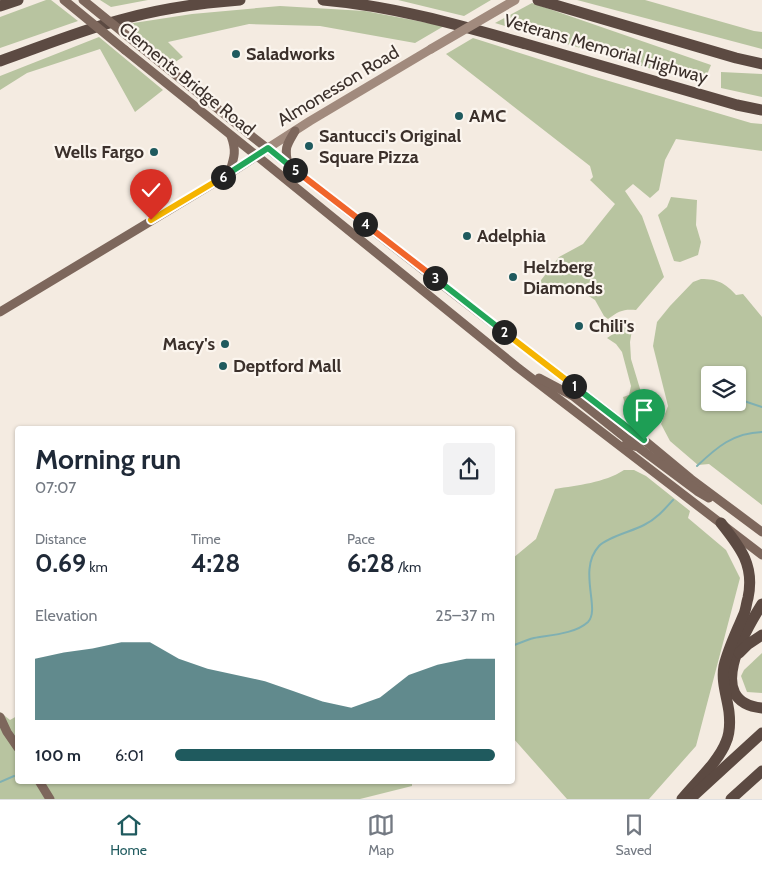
<!DOCTYPE html>
<meta charset="utf-8">
<style>
:root{--surface:#fff;--page:#f2f2f3;--text:#1f2937;--muted:#747a83;--line:#e0e1e3;--accent:#1f5a5e}
body{margin:0;font-family:Cabin,sans-serif;background:var(--page);color:var(--text);height:100vh;display:flex;flex-direction:column;font-size:19px;white-space:nowrap}
*{box-sizing:border-box;margin:0}
p{font-size:16px;color:var(--muted)}
.icon{flex:none;width:28px;height:28px;fill:none;stroke:currentColor;stroke-width:2;stroke-linecap:round;stroke-linejoin:round}
.map{position:relative;flex:1;overflow:hidden}
.panel{position:absolute;left:15px;top:426px;width:500px;height:358px;display:flex;flex-direction:column;background:var(--surface);border-radius:5px;box-shadow:0 1px 4px #0004}
.panel>*{flex:none}
.tools{position:absolute;left:701px;top:366px;display:grid;gap:10px}
.tools a{display:grid;place-items:center;width:45px;height:45px;border-radius:5px;background:var(--surface);box-shadow:0 1px 4px #0004;font-size:25px}
.pin{position:absolute;display:grid;place-items:center;width:42px;height:42px;color:#fff;margin:-51px -21px;border-radius:50% 50% 50% 0;rotate:-45deg;box-shadow:0 0 5px #0007}
.pin .icon{rotate:45deg}
.km{position:absolute;width:25px;height:25px;margin:-12px;border-radius:50%;background:#222;color:#fff;font-size:14px;line-height:25px;text-align:center}
.round{display:grid;place-items:center;flex:none;width:52px;height:52px;border-radius:5px;background:var(--page)}
.head{display:flex;align-items:center;justify-content:space-between;height:85px;padding:0 20px}
h1{font-size:28px;font-weight:700;line-height:38px}
.metrics{display:grid;grid-template-columns:repeat(3,1fr);gap:8px;height:85px;padding:5px 20px}
.metrics div{display:grid;align-content:center}
.metrics b{font-size:25px;font-weight:700}
.metrics small{font-size:14px;font-weight:400}
.metrics p{font-size:14px}
.chart{height:140px;padding:10px 20px}
.chart p{display:flex;justify-content:space-between}
.chart svg{width:100%;height:90px;margin-top:5px;fill:var(--accent);opacity:.7}
ul{padding:0 20px;list-style:none;font-size:16px}
li{display:grid;grid-template-columns:80px 60px 1fr;align-items:center;height:38px}
li i{height:12px;border-radius:6px;background:var(--accent)}
.tab-bar{display:flex;justify-content:space-around;align-items:center;height:70px;border-top:1px solid var(--line);background:var(--surface);font-size:14px;color:var(--muted)}
.tab-bar a{display:grid;justify-items:center;gap:2px}
.tab-bar .current{color:var(--accent)}
.map>svg:first-child{display:block}
.green{fill:#b8c4a0;fill-rule:evenodd}
.lines{fill:none;stroke-linecap:round;stroke-linejoin:round}
.stream{stroke:#7fb0b2;stroke-width:2}
.secondary{stroke:#a18a7d;stroke-width:9}
.primary{stroke:#7d675c;stroke-width:9}
.highway{stroke:#5c4a42;stroke-width:11}
.secondary-bridge{stroke:#a18a7d;stroke-width:9}
.primary-bridge{stroke:#7d675c;stroke-width:9}
.split-1-casing{stroke:#fff;stroke-width:10}
.split-2-casing{stroke:#fff;stroke-width:10}
.split-3-casing{stroke:#fff;stroke-width:10}
.split-4-casing{stroke:#fff;stroke-width:10}
.split-5-casing{stroke:#fff;stroke-width:10}
.split-6-casing{stroke:#fff;stroke-width:10}
.split-7-casing{stroke:#fff;stroke-width:10}
.split-1{stroke:#22a559;stroke-width:6}
.split-2{stroke:#f5b400;stroke-width:6}
.split-3{stroke:#22a559;stroke-width:6}
.split-4{stroke:#f0652b;stroke-width:6}
.split-5{stroke:#f0652b;stroke-width:6}
.split-6{stroke:#22a559;stroke-width:6}
.split-7{stroke:#f5b400;stroke-width:6}
.poi-dot{fill:#1f5a5e;stroke:#fbf5ee;stroke-width:2}
.labels{text-anchor:middle;stroke-width:4.5;stroke-linejoin:round;paint-order:stroke}
.street-label{font-size:18px;fill:#3b302b;stroke:#fbf5ee}
.poi-label{font-size:18px;font-weight:bold;fill:#3b302b;stroke:#fbf5ee;text-anchor:start}
</style>
<div class="map">
<svg width="762" height="799" viewBox="0 0 762 799">
<rect width="100%" height="100%" fill="#f4ebe1"/>
<g class="green">
<path d="M46 0H51L78 21 0 48V17Z"/>
<path d="M100 0H148L111 7Z"/>
<path d="M398 0H491L464 16Z"/>
<path d="M577 0H645L754 31 762 32V49Z"/>
<path d="M532 3 711 65 703 84 495 23Z"/>
<path d="M280 6 365 11 444 26 415 43 320 26 249 24 168 42 183 57 172 64 127 24 192 14Z"/>
<path d="M99 37 163 90 135 112 100 49 27 73 0 90V76Z"/>
<path d="M473 38 592 76 751 123 762 124V151L676 139 665 160 659 190 650 198 633 184 625 191 642 216 664 277 636 310C623 309 619 311 608 319L604 316 595 300 584 293 537 294 538 284 559 257 583 244 615 204 590 180 593 177 590 166 446 54Z"/>
<path d="M721 72 762 74V97L721 88Z"/>
<path d="M671 197 697 200 696 225 701 242 698 255 680 262 674 261 658 215 667 207Z"/>
<path d="M701 279C718 279 725 283 736 295L743 294 762 317V505L709 464 698 465 670 441 661 424 668 406 653 346 657 322 670 306 693 282ZM710 375H738V402H710Z"/>
<path d="M624 327 632 330 630 342 631 359 641 392 640 403 637 411 633 412 625 404 623 397 629 395 631 386 622 352 616 344 607 338Z"/>
<path d="M624 470H634L646 476 690 511 688 518 726 550 740 578 696 746 649 799H567L513 738V558L536 539 555 489C578 485 604 483 624 470Z"/>
<path d="M762 653V693L747 692 741 676 744 670Z"/>
<path d="M0 712 10 720 17 716 18 781H412V786L360 799H0Z"/>
</g>
<g class="lines">
<g class="stream">
<path d="M738 399 762 407"/>
<path d="M697 466C717 447 733 433 762 432"/>
<path d="M512 646C520 643 526 640 534 638 550 635 575 634 588 622 601 609 577 570 599 546 607 537 633 531 644 525 656 519 664 510 673 500"/>
<path d="M0 782 14 776"/>
</g>
<path class="secondary" d="M268 148 310 121 431 49"/>
<g class="primary">
<path d="M136 43 254 138 467 304 633 431 691 479 762 532"/>
<path d="M125 50 257 156 517 367 762 555"/>
<path d="M288 164C284 147 287 145 295 131"/>
<path d="M229 174C234 158 237 152 231 136"/>
<path d="M0 312 229 174 261 153"/>
<path d="M539 378 573 396 627 439 631 441 644 440"/>
<path d="M626 444 638 447 697 491 709 498"/>
<path d="M0 717 7 732 18 748"/>
<path d="M39 781 50 799"/>
</g>
<g class="highway">
<path d="M323 0C393 6 459 25 526 44 597 65 667 85 737 105L762 110"/>
<path d="M538 0 736 58 762 64"/>
<path d="M0 6 18 0"/>
<path d="M0 61C40 47 79 31 120 20 159 9 200 3 240 0"/>
<path d="M762 604C745 631 703 702 762 708"/>
<path d="M739 653 747 645 762 635"/>
<path d="M682 799C695 783 719 761 726 742 730 733 730 721 729 712 727 697 721 681 724 666 728 649 736 633 743 616 746 611 746 604 748 598 755 565 740 547 721 523"/>
<path d="M690 799 762 733"/>
<path d="M731 799 762 771"/>
</g>
<path class="secondary-bridge" d="M431 49 515 0"/>
<g class="primary-bridge">
<path d="M64 0 125 50"/>
<path d="M83 0 136 43"/>
</g>
</g>
<g class="lines">
<g class="split-1-casing">
<path id="split-1" d="M574 386 644 440"/>
</g>
<g class="split-2-casing">
<path id="split-2" d="M504 332 574 386"/>
</g>
<g class="split-3-casing">
<path id="split-3" d="M435 278 504 332"/>
</g>
<g class="split-4-casing">
<path id="split-4" d="M365 224 435 278"/>
</g>
<g class="split-5-casing">
<path id="split-5" d="M295 170 365 224"/>
</g>
<g class="split-6-casing">
<path id="split-6" d="M223 177 268 148 295 170"/>
</g>
<g class="split-7-casing">
<path id="split-7" d="M151 220 223 177"/>
</g>
<use href="#split-1" class="split-1"/>
<use href="#split-2" class="split-2"/>
<use href="#split-3" class="split-3"/>
<use href="#split-4" class="split-4"/>
<use href="#split-5" class="split-5"/>
<use href="#split-6" class="split-6"/>
<use href="#split-7" class="split-7"/>
</g>
<g class="poi-dot">
<circle cx="236" cy="54" r="5"/>
<circle cx="459" cy="116" r="5"/>
<circle cx="309" cy="146" r="5"/>
<circle cx="154" cy="152" r="5"/>
<circle cx="467" cy="236" r="5"/>
<circle cx="513" cy="277" r="5"/>
<circle cx="579" cy="326" r="5"/>
<circle cx="225" cy="344" r="5"/>
<circle cx="223" cy="366" r="5"/>
</g>
<g class="labels">
<g class="street-label">
<text transform="translate(606 49) rotate(16)" y="6">Veterans Memorial Highway</text>
<text transform="translate(187 79) rotate(39)" y="6">Clements Bridge Road</text>
<text transform="translate(338 86) rotate(-31)" y="6">Almonesson Road</text>
</g>
<g class="poi-label">
<text x="246" y="60">Saladworks</text>
<text x="469" y="122">AMC</text>
<text x="319" y="142">Santucci's Original<tspan x="319" dy="21">Square Pizza</tspan></text>
<text x="144" y="158" text-anchor="end">Wells Fargo</text>
<text x="477" y="242">Adelphia</text>
<text x="523" y="273">Helzberg<tspan x="523" dy="21">Diamonds</tspan></text>
<text x="589" y="332">Chili's</text>
<text x="215" y="350" text-anchor="end">Macy's</text>
<text x="233" y="372">Deptford Mall</text>
</g>
</g>
</svg>
<div class="tools">
<a><svg class="icon" aria-label="layers" viewBox="0 0 24 24"><path d="M12 4l9 5-9 5-9-5zM3 14l9 5 9-5"/></svg></a>
</div>
<div class="pin" style="left:644px;top:440px;background:#1e9e55"><svg class="icon" aria-label="arrive" viewBox="0 0 24 24"><path d="M6 21V4h12l-3 4 3 4H6"/></svg></div>
<div class="pin" style="left:151px;top:220px;background:#d93025"><svg class="icon" aria-label="check" viewBox="0 0 24 24"><path d="M5 12l5 5 9-10"/></svg></div>
<b class="km" style="left:574px;top:386px">1</b>
<b class="km" style="left:504px;top:332px">2</b>
<b class="km" style="left:435px;top:278px">3</b>
<b class="km" style="left:365px;top:224px">4</b>
<b class="km" style="left:295px;top:170px">5</b>
<b class="km" style="left:223px;top:177px">6</b>
<section class="panel">
<div class="head"><div><h1>Morning run</h1><p>07:07</p></div><a class="round"><svg class="icon" aria-label="share" viewBox="0 0 24 24"><path d="M12 15V3M7 8l5-5 5 5M5 13v7h14v-7"/></svg></a></div>
<div class="metrics">
<div><p>Distance</p><b>0.69<small> km</small></b></div>
<div><p>Time</p><b>4:28</b></div>
<div><p>Pace</p><b>6:28<small> /km</small></b></div>
</div>
<div class="chart"><p><span>Elevation</span>25–37 m</p>
<svg viewBox="0 0 160 44" preserveAspectRatio="none"><path d="M0 44V14L10 11L20 9L30 6L40 6L50 14L60 19L70 22L80 25L90 30L100 35L110 38L120 33L130 22L140 17L150 14L160 14V44z"/></svg>
</div>
<ul>
<li><b>100 m</b>6:01<i style="width:100%"></i></li>
</ul>
</section>
</div>
<nav class="tab-bar">
<a class="current"><svg class="icon" aria-label="home" viewBox="0 0 24 24"><path d="M3 11l9-7 9 7M6 9v11h12V9"/></svg>Home</a>
<a><svg class="icon" aria-label="map" viewBox="0 0 24 24"><path d="M3 6l6-2 6 2 6-2v14l-6 2-6-2-6 2zM9 4v14M15 6v14"/></svg>Map</a>
<a><svg class="icon" aria-label="saved" viewBox="0 0 24 24"><path d="M7 4h10v16l-5-4-5 4z"/></svg>Saved</a>
</nav>
